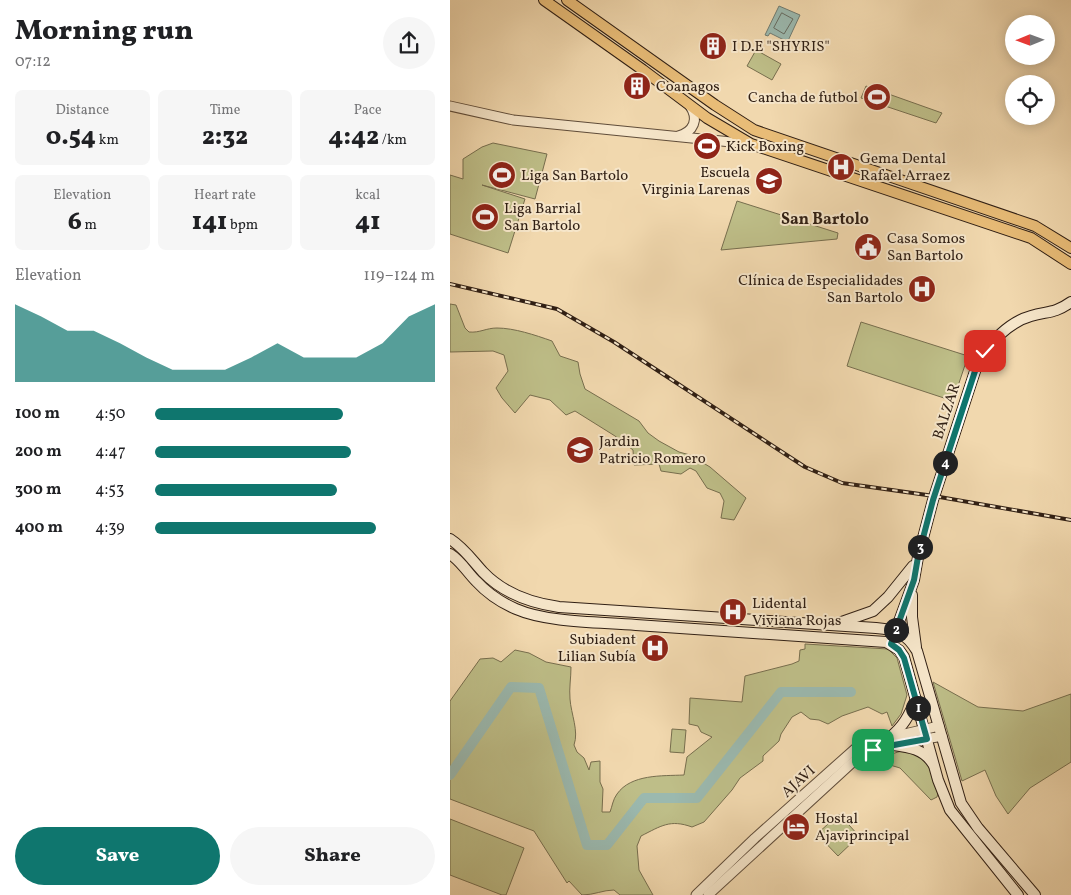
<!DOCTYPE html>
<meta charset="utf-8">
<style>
:root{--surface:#fff;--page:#f6f6f6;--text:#202124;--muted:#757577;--accent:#0f766e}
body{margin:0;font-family:Vollkorn,serif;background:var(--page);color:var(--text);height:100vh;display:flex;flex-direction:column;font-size:19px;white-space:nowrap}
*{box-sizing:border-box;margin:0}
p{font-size:16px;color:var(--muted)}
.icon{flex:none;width:28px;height:28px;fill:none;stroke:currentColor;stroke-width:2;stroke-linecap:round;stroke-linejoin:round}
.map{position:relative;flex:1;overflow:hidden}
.drawer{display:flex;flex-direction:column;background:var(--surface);width:450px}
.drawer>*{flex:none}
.needle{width:32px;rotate:269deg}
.controls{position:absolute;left:555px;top:15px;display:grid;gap:10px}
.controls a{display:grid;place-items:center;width:50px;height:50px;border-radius:50%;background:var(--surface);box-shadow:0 2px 12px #0003;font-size:25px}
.pin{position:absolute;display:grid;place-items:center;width:42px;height:42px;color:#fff;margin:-21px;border-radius:10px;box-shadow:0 2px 8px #0006}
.km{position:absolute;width:25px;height:25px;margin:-12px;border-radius:50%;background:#222;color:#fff;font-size:14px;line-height:25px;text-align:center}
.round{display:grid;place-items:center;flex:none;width:52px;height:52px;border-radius:26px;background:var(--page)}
.overview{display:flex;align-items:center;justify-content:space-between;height:85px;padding:0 15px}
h1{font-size:28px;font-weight:800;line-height:38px}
.metrics{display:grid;grid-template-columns:repeat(3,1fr);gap:8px;height:85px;padding:5px 15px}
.metrics div{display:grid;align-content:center;border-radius:8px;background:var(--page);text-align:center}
.metrics b{font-size:25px;font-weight:800}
.metrics small{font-size:14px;font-weight:400}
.metrics p{font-size:14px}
.chart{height:140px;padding:10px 15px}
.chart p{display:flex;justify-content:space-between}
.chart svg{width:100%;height:90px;margin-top:5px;fill:var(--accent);opacity:.7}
.action{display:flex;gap:10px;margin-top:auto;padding:10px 15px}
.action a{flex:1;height:58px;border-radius:30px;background:var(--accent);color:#fff;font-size:20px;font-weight:800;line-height:58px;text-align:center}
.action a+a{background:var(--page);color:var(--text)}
ul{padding:0 15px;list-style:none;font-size:16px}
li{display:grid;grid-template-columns:80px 60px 1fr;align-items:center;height:38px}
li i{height:12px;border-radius:6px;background:var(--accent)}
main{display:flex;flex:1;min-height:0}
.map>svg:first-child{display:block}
.green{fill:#bebe88;stroke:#776e4e}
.water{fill:#9bb9af;stroke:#707b71}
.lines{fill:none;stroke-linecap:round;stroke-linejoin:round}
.shore{stroke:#666c62;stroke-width:1}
.river{stroke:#9bb9af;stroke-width:10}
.tertiary-casing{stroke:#604d3a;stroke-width:11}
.secondary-casing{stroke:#301f14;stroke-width:12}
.primary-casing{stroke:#301f14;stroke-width:12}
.tertiary{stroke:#f6e6ca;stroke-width:9}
.secondary{stroke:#f6e6ca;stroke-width:10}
.primary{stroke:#e8bc77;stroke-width:10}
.rail-casing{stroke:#301f14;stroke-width:4}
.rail{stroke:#f6e6ca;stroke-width:2;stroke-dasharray:5.5;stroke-linecap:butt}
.route-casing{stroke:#fff;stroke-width:10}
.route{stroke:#0f766e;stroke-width:6}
.labels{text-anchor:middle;stroke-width:4;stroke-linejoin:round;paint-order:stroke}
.poi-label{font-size:15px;fill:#301f14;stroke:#f6e6ca;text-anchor:start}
.street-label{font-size:15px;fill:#301f14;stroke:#f6e6ca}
.neighbourhood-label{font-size:16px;font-weight:bold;fill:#301f14;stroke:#f6e6ca}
</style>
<main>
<section class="drawer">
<div class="overview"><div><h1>Morning run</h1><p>07:12</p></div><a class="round"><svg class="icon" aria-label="share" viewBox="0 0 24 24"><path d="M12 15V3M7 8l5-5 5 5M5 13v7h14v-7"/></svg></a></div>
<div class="metrics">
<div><p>Distance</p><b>0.54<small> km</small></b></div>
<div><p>Time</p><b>2:32</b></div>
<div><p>Pace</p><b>4:42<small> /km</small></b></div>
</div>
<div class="metrics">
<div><p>Elevation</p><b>6<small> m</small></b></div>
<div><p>Heart rate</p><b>141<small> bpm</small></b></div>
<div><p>kcal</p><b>41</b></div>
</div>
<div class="chart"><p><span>Elevation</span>119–124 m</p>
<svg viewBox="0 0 160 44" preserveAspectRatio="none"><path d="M0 44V6L10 12L20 19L30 19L40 25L50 32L60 38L70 38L80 38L90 32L100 25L110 32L120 32L130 32L140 25L150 12L160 6V44z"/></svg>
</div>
<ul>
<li><b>100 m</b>4:50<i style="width:67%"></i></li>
<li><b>200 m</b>4:47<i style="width:70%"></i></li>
<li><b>300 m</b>4:53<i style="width:65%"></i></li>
<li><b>400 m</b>4:39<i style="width:79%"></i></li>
</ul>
<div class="action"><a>Save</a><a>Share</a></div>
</section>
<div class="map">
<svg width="621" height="895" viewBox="0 0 621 895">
<rect width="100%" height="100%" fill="#f1d8ae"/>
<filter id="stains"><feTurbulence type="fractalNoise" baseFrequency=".004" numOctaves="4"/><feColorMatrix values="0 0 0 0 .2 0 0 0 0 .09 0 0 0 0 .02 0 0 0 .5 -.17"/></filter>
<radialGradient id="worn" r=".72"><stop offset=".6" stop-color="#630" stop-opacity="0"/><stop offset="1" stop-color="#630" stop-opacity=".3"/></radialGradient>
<g class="green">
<path d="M306 50 331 64 322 80 297 66Z"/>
<path d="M416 86 492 113 486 123 411 98Z"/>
<path d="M43 143 97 154 85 199 32 185 75 199 58 253 0 234V175L13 179V159L32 147Z"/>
<path d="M287 201 388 233 387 239 271 250Z"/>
<path d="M0 304 6 305 15 328 19 332C30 333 36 328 47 328 64 328 85 335 102 341L110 356 128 362 130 374 135 389 189 421 198 433 209 441 229 452 240 455 260 467 296 498 284 520 271 518 274 501 270 493 257 488 246 471 240 468 231 474 211 471 209 464 184 465 183 450 165 436 125 411 116 415 100 400 80 395 65 413 52 398 46 388 58 371 54 355 43 351 0 352Z"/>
<path d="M411 322 518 356 503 401 397 366Z"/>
<path d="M355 644 438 649 447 658 457 695 451 714 442 726 437 712 432 714 418 707 392 716 378 724 369 720 360 719 351 712 342 717 331 734 329 741 313 756V761L290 778 282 790 254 822 242 827C220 819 211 826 191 836L187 846 189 870 203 895H170L164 890C153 890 144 895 132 895L119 881 117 883 84 831 0 799V701L30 659 43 658 51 662 65 650 79 653 96 662 121 667C121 678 119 688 120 699 121 714 129 731 124 745L127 752 134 758 139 770 141 762 150 761V782L153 789 152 812H160C162 807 163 799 167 794 181 774 212 776 234 775L237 757 262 737 251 732 248 726 239 724 240 698 292 702 295 676 342 664 349 661 350 650 355 649Z"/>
<path d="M483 682 528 707 573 711 621 694V762L580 788 558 814 546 796 535 770 512 781Z"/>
<path d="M222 729 236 730 234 753 220 752Z"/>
<path d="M455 750 478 761 488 793 487 797 481 800 450 768 440 765 423 764 421 760Z"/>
<path d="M389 814 409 836 388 856 367 834Z"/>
<path d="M0 819 74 848 56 895H52L0 875Z"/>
</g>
<path class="water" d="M329 6 350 15 337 43 334 42V40L320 33 318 36 315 35Z"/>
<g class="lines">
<path class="shore" d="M332 13 343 19 334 34 324 28Z"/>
<path class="river" d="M0 775 61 687 89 688 137 845H157L194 798H247L331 692H401"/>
<g class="tertiary-casing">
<g id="tertiary">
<path d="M0 106 63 120 301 144"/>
<path d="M228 136C244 132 249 119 240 106"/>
<path d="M246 895 305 838 407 747 420 742 489 726"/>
<path d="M258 895 404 761C430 744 462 742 492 736"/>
</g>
</g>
<g class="secondary-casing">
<g id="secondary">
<path d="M0 539C14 548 22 560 33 572 53 593 81 603 109 607L426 628C447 630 456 633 467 651L511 803 528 828 585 895"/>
<path d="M0 554C11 561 17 572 26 581 37 593 52 603 66 609 98 623 151 622 186 625 269 631 352 637 436 642L449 650 454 657 488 780 500 810 568 895"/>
<path d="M462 595V617L466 647"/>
<path d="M386 624 423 611 438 597 463 566"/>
<path d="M443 638 464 580 468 557 483 500 528 362C539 343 559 322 581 316 598 311 604 314 621 302"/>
<path d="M439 738C453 727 459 716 466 699"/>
<path d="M443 745C459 747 474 749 483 764"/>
</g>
</g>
<g class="primary-casing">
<g id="primary">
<path d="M94 0 193 70 257 118 301 144 581 238 621 264"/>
<path d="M117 0 265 105 304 130 585 226 621 248"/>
</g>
</g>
<use href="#tertiary" class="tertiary"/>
<use href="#secondary" class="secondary"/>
<use href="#primary" class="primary"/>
<g class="rail-casing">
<path id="rail" d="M0 284 107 309 164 342 355 467 392 483 484 496 621 520"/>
</g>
<use href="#rail" class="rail"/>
</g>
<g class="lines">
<g class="route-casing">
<path id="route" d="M423 750 433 747 477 739 454 658 449 650 441 644 464 580 468 557 483 500 528 362 535 351"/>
</g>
<use href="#route" class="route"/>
</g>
<defs>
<g id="building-disc" transform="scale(1.4375)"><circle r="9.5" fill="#8f2418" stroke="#f6e6ca"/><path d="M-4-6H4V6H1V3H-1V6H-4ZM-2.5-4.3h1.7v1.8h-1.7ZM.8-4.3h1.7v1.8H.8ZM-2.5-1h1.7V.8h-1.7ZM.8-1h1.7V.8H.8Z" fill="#fff"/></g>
<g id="stadium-disc" transform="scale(1.4375)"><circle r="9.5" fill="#8f2418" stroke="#f6e6ca"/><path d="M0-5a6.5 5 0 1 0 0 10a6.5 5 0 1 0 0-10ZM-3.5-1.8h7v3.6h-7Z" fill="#fff"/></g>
<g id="hospital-disc" transform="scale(1.4375)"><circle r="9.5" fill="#8f2418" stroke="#f6e6ca"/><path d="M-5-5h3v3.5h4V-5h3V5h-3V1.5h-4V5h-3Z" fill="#fff"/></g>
<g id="school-disc" transform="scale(1.4375)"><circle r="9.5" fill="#8f2418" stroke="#f6e6ca"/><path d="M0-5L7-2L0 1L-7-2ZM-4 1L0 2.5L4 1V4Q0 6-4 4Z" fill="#fff"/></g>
<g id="civic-disc" transform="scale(1.4375)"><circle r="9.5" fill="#8f2418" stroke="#f6e6ca"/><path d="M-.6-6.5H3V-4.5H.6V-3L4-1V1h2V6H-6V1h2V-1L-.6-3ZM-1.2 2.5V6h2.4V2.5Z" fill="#fff"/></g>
<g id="hotel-disc" transform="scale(1.4375)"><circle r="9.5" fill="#8f2418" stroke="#f6e6ca"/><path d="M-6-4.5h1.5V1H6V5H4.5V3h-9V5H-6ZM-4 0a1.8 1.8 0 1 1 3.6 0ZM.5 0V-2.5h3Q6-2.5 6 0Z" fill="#fff"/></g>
</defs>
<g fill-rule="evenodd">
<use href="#building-disc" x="263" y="46"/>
<use href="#building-disc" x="187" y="86"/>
<use href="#stadium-disc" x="427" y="97"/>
<use href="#stadium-disc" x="257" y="146"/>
<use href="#hospital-disc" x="391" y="167"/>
<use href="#stadium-disc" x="52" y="175"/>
<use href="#school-disc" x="319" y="181"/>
<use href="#stadium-disc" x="35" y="217"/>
<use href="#civic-disc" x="418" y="247"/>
<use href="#hospital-disc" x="472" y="289"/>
<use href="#school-disc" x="130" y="450"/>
<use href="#hospital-disc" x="283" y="612"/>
<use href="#hospital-disc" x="205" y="648"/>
<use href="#hotel-disc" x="346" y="827"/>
</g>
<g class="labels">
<g class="poi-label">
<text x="282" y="51">I D.E "SHYRIS"</text>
<text x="206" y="91">Coanagos</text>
<text x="408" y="102" text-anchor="end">Cancha de futbol</text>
<text x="276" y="151">Kick Boxing</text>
<text x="410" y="163">Gema Dental<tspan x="410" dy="17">Rafael Arraez</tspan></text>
<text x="300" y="177" text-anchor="end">Escuela<tspan x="300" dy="17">Virginia Larenas</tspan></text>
<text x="71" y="180">Liga San Bartolo</text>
<text x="54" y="213">Liga Barrial<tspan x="54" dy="17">San Bartolo</tspan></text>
<text x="437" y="243">Casa Somos<tspan x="437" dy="17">San Bartolo</tspan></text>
<text x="453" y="285" text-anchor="end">Clínica de Especialidades<tspan x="453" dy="17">San Bartolo</tspan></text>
<text x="149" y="446">Jardin<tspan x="149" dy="17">Patricio Romero</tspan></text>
<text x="302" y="608">Lidental<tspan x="302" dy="17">Viviana Rojas</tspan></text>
<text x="186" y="644" text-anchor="end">Subiadent<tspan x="186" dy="17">Lilian Subía</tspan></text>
<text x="365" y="823">Hostal<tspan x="365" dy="17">Ajaviprincipal</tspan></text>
</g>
<g class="street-label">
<text transform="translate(496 411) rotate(-72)" y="5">BALZAR</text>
<text transform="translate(348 781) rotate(-42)" y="5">AJAVI</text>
</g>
<g class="neighbourhood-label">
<text x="375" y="224">San Bartolo</text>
</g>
</g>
<rect width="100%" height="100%" filter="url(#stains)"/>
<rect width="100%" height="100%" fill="url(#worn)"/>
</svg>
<div class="controls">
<a><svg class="needle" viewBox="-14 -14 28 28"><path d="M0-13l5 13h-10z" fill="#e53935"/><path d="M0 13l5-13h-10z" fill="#757577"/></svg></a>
<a><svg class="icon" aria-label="locate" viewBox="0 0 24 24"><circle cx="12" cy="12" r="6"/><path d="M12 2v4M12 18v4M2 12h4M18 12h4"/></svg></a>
</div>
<div class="pin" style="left:423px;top:750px;background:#1e9e55"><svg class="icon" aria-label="arrive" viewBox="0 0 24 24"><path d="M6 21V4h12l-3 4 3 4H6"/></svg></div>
<div class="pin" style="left:535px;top:351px;background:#d93025"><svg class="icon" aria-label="check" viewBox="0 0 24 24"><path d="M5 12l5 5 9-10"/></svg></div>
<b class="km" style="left:468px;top:708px">1</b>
<b class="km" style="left:446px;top:630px">2</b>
<b class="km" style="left:470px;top:547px">3</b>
<b class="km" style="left:495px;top:463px">4</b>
</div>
</main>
